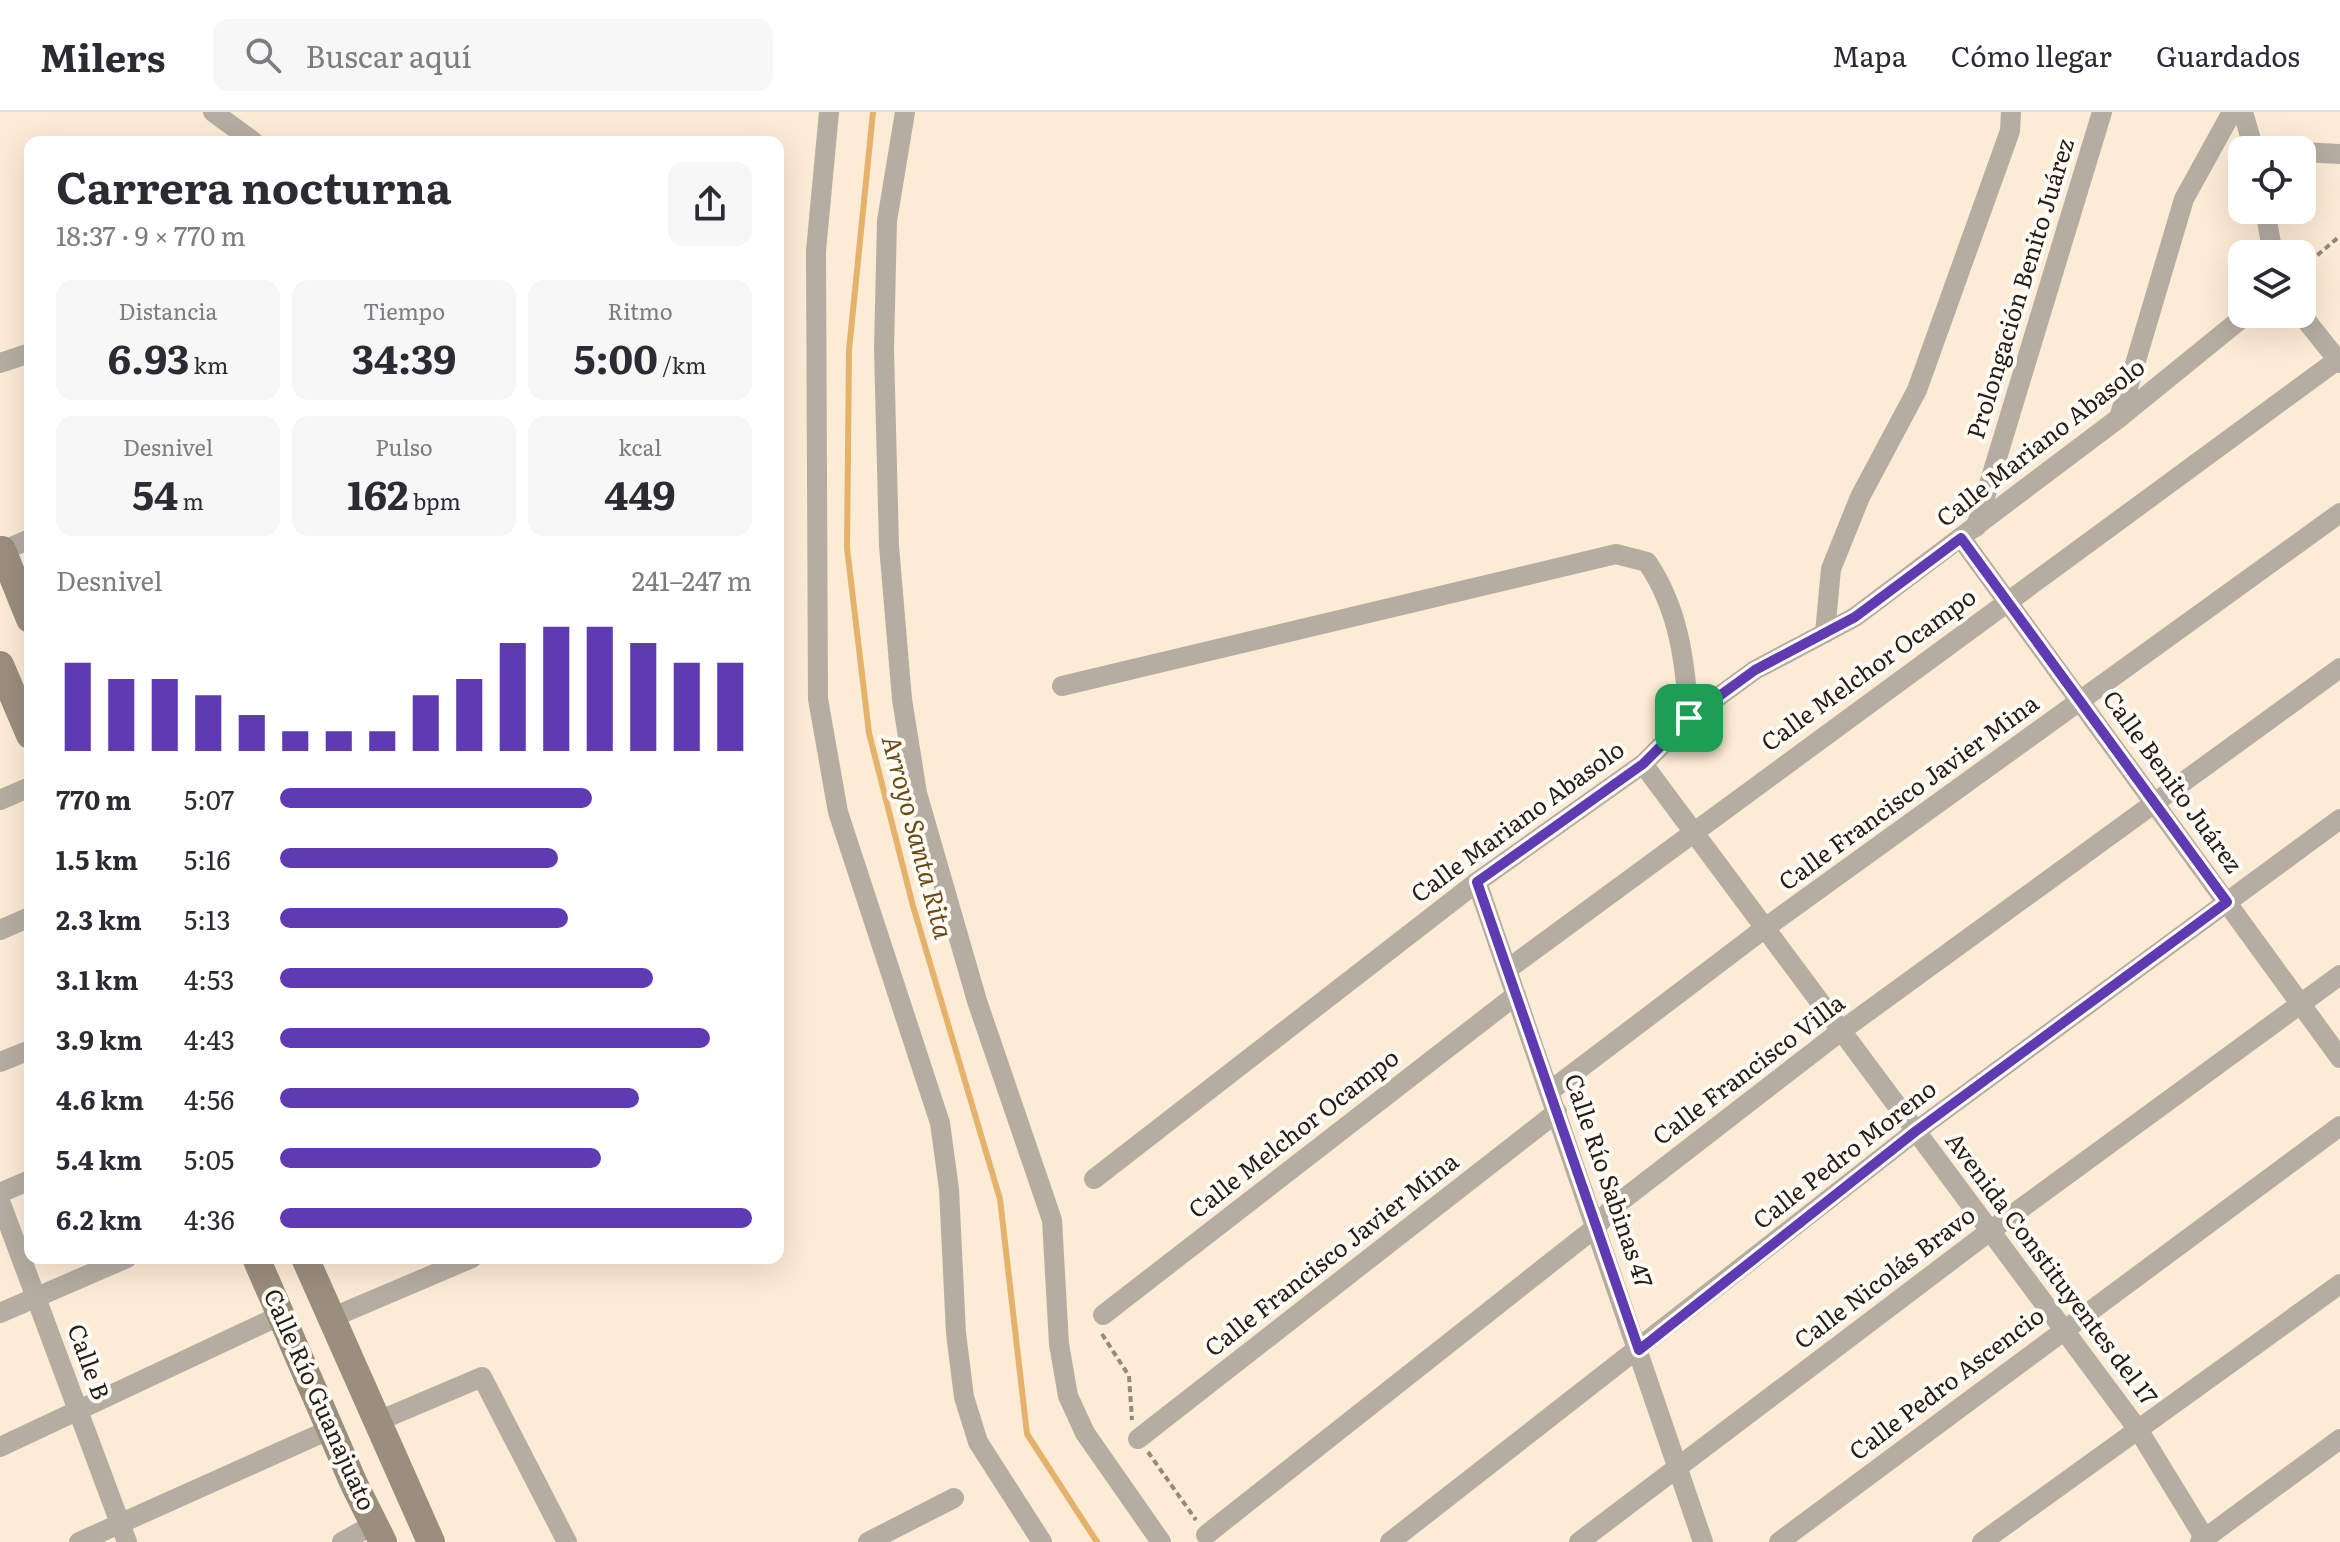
<!DOCTYPE html>
<html lang="es">
<meta charset="utf-8">
<style>
:root{--surface:#fff;--page:#f7f7f7;--text:#2b2b33;--muted:#7c7c81;--line:#e1e1e2;--accent:#5f3bb3}
body{margin:0;font-family:Literata,serif;background:var(--page);color:var(--text);height:100vh;display:flex;flex-direction:column;font-size:30px;white-space:nowrap}
*{box-sizing:border-box;margin:0}
p{font-size:26px;color:var(--muted)}
.icon{flex:none;width:44px;height:44px;fill:none;stroke:currentColor;stroke-width:2;stroke-linecap:round;stroke-linejoin:round}
.map{position:relative;flex:1;overflow:hidden}
.details{position:absolute;left:24px;top:24px;width:760px;height:1128px;display:flex;flex-direction:column;background:var(--surface);border-radius:16px;box-shadow:0 8px 32px #0002}
.details>*{flex:none}
.fabs{position:absolute;left:2228px;top:24px;display:grid;gap:16px}
.fabs a{display:grid;place-items:center;width:88px;height:88px;border-radius:16px;background:var(--surface);box-shadow:0 8px 32px #0002;font-size:40px}
.pin{position:absolute;display:grid;place-items:center;width:68px;height:68px;color:#fff;margin:-34px;border-radius:16px;box-shadow:0 4px 12px #0006}
.round{display:grid;place-items:center;flex:none;width:84px;height:84px;border-radius:16px;background:var(--page)}
.overview{display:flex;align-items:center;justify-content:space-between;height:136px;padding:0 32px}
h1{font-size:44px;font-weight:700;line-height:60px}
.figures{display:grid;grid-template-columns:repeat(3,1fr);gap:12px;height:136px;padding:8px 32px}
.figures div{display:grid;align-content:center;border-radius:16px;background:var(--page);text-align:center}
.figures b{font-size:40px;font-weight:700}
.figures small{font-size:22px;font-weight:400}
.figures p{font-size:22px}
.chart{height:224px;padding:16px 32px}
.chart p{display:flex;justify-content:space-between}
.chart svg{width:100%;height:144px;margin-top:8px;stroke:var(--accent);stroke-width:6}
ul{padding:0 32px;list-style:none;font-size:26px}
li{display:grid;grid-template-columns:128px 96px 1fr;align-items:center;height:60px}
li i{height:20px;border-radius:10px;background:var(--accent)}
header{display:flex;align-items:center;gap:48px;box-sizing:border-box;height:112px;padding:0 40px;background:var(--surface);border-bottom:2px solid var(--line)}
header strong{font-size:38px}
nav{display:flex;gap:44px;margin-inline-start:auto;font-size:28px}
.search{width:560px;height:72px;background:var(--page);display:flex;align-items:center;gap:20px;box-sizing:border-box;padding:0 28px;border-radius:16px;color:var(--muted);font-size:30px}
.map>svg:first-child{display:block}
.lines{fill:none;stroke-linecap:round;stroke-linejoin:round}
.stream{stroke:#e5b26c;stroke-width:6}
.path{stroke:#958979;stroke-width:4;stroke-dasharray:6 4;stroke-linecap:butt}
.street{stroke:#b6ada2;stroke-width:20}
.secondary{stroke:#9b8e7d;stroke-width:28}
.route-casing{stroke:#fff;stroke-width:16}
.route{stroke:#5f3bb3;stroke-width:10}
.labels{text-anchor:middle;stroke-width:8;stroke-linejoin:round;paint-order:stroke}
.street-label{font-size:24px;fill:#251e14;stroke:#fffbf5}
.water-label{font-size:26px;font-style:italic;fill:#6c4a15;stroke:#fffbf5}
</style>
<header>
<strong>Milers</strong>
<div class="search"><svg class="icon" aria-label="search" viewBox="0 0 24 24"><circle cx="10" cy="10" r="6"/><path d="M15 15l6 6"/></svg>Buscar aquí</div>
<nav><a>Mapa</a><a>Cómo llegar</a><a>Guardados</a></nav>
</header>
<div class="map">
<svg width="2340" height="1430" viewBox="0 0 2340 1430">
<rect width="100%" height="100%" fill="#fcebd5"/>
<g class="lines">
<path class="stream" d="M873 0 849 238 847 436 869 621 913 794 1000 1087 1027 1322 1097 1430"/>
<g class="path">
<path d="M2302 156 2340 124"/>
<path d="M1102 1222 1129 1264 1132 1308"/>
<path d="M1148 1340 1196 1408"/>
</g>
<g class="street">
<path d="M213 0 254 30"/>
<path d="M829 0 816 139 818 587 838 700 940 1011 949 1077 956 1221 964 1285 978 1330 1042 1430"/>
<path d="M905 0 887 109 884 237 889 434 902 587 917 681 977 889 1052 1108 1059 1232 1068 1284 1085 1321 1161 1430"/>
<path d="M2243 0 2254 38"/>
<path d="M2302 40 2340 42"/>
<path d="M2265 98 2273 142"/>
<path d="M2301 202 2340 251"/>
<path d="M0 251 30 241"/>
<path d="M2119 306 2184 87 2232 0"/>
<path d="M1976 415 2102 0"/>
<path d="M1961 426 2340 946"/>
<path d="M0 440 30 427"/>
<path d="M1825 521 1831 457 1860 385 1917 278 2010 19 2011 0"/>
<path d="M1062 574 1616 442 1647 450C1679 497 1685 549 1689 606"/>
<path d="M1643 652 2139 1319 2207 1430"/>
<path d="M0 688 30 675"/>
<path d="M1477 770 1703 1430"/>
<path d="M0 818 30 805"/>
<path d="M1508 857 2340 246"/>
<path d="M0 950 30 938"/>
<path d="M1550 979 1765 816 2340 401"/>
<path d="M1094 1067 1477 770 1643 652 1689 606 1755 558 1855 505 2119 306 2247 202"/>
<path d="M0 1081 30 1068"/>
<path d="M0 1089 127 1430"/>
<path d="M0 1201 127 1146"/>
<path d="M1103 1203 1516 883"/>
<path d="M331 1206 472 1146"/>
<path d="M376 1310 482 1265 567 1430"/>
<path d="M1138 1327 1557 1000"/>
<path d="M0 1335 281 1203"/>
<path d="M1206 1423 1596 1115 1612 1096 1841 919 2340 556"/>
<path d="M79 1430 331 1317"/>
<path d="M342 1430 374 1412"/>
<path d="M868 1430 954 1386"/>
<path d="M1390 1430 1916 1019 2340 707"/>
<path d="M1579 1430 1990 1119 2340 863"/>
<path d="M1779 1430 2340 1014"/>
<path d="M1982 1430 2340 1172"/>
<path d="M2200 1430 2340 1327"/>
</g>
<g class="secondary">
<path d="M2 438 30 507"/>
<path d="M0 553 30 623"/>
<path d="M256 1146 354 1372 383 1430"/>
<path d="M305 1146 431 1430"/>
</g>
</g>
<g class="lines">
<g class="route-casing">
<path id="route" d="M1961 426 2227 790 1916 1019 1639 1238 1477 770 1643 652 1689 606 1755 558 1855 505Z"/>
</g>
<use href="#route" class="route"/>
</g>
<g class="labels">
<g class="street-label">
<text transform="translate(2021 177) rotate(-73)" y="8">Prolongación Benito Juárez</text>
<text transform="translate(2041 331) rotate(-38)" y="8">Calle Mariano Abasolo</text>
<text transform="translate(1869 558) rotate(-36)" y="8">Calle Melchor Ocampo</text>
<text transform="translate(2172 670) rotate(54)" y="8">Calle Benito Juárez</text>
<text transform="translate(1909 681) rotate(-36)" y="8">Calle Francisco Javier Mina</text>
<text transform="translate(1518 710) rotate(-36)" y="8">Calle Mariano Abasolo</text>
<text transform="translate(1749 958) rotate(-37)" y="8">Calle Francisco Villa</text>
<text transform="translate(1294 1022) rotate(-38)" y="8">Calle Melchor Ocampo</text>
<text transform="translate(1845 1043) rotate(-38)" y="8">Calle Pedro Moreno</text>
<text transform="translate(1608 1069) rotate(71)" y="8">Calle Río Sabinas 47</text>
<text transform="translate(1332 1143) rotate(-38)" y="8">Calle Francisco Javier Mina</text>
<text transform="translate(2051 1157) rotate(53)" y="8">Avenida Constituyentes del 17</text>
<text transform="translate(1885 1166) rotate(-37)" y="8">Calle Nicolás Bravo</text>
<text transform="translate(88 1250) rotate(70)" y="8">Calle B</text>
<text transform="translate(1947 1272) rotate(-37)" y="8">Calle Pedro Ascencio</text>
<text transform="translate(319 1288) rotate(66)" y="8">Calle Río Guanajuato</text>
</g>
<g class="water-label">
<text transform="translate(917 725) rotate(75)" y="9">Arroyo Santa Rita</text>
</g>
</g>
</svg>
<div class="fabs">
<a><svg class="icon" aria-label="locate" viewBox="0 0 24 24"><circle cx="12" cy="12" r="6"/><path d="M12 2v4M12 18v4M2 12h4M18 12h4"/></svg></a>
<a><svg class="icon" aria-label="layers" viewBox="0 0 24 24"><path d="M12 4l9 5-9 5-9-5zM3 14l9 5 9-5"/></svg></a>
</div>
<div class="pin" style="left:1689px;top:606px;background:#1e9e55"><svg class="icon" aria-label="arrive" viewBox="0 0 24 24"><path d="M6 21V4h12l-3 4 3 4H6"/></svg></div>
<section class="details">
<div class="overview"><div><h1>Carrera nocturna</h1><p>18:37 · 9 × 770 m</p></div><a class="round"><svg class="icon" aria-label="share" viewBox="0 0 24 24"><path d="M12 15V3M7 8l5-5 5 5M5 13v7h14v-7"/></svg></a></div>
<div class="figures">
<div><p>Distancia</p><b>6.93<small> km</small></b></div>
<div><p>Tiempo</p><b>34:39</b></div>
<div><p>Ritmo</p><b>5:00<small> /km</small></b></div>
</div>
<div class="figures">
<div><p>Desnivel</p><b>54<small> m</small></b></div>
<div><p>Pulso</p><b>162<small> bpm</small></b></div>
<div><p>kcal</p><b>449</b></div>
</div>
<div class="chart"><p><span>Desnivel</span>241–247 m</p>
<svg viewBox="0 0 160 44" preserveAspectRatio="none"><path d="M5 44V17M15 44V22M25 44V22M35 44V27M45 44V33M55 44V38M65 44V38M75 44V38M85 44V27M95 44V22M105 44V11M115 44V6M125 44V6M135 44V11M145 44V17M155 44V17"/></svg>
</div>
<ul>
<li><b>770 m</b>5:07<i style="width:66%"></i></li>
<li><b>1.5 km</b>5:16<i style="width:59%"></i></li>
<li><b>2.3 km</b>5:13<i style="width:61%"></i></li>
<li><b>3.1 km</b>4:53<i style="width:79%"></i></li>
<li><b>3.9 km</b>4:43<i style="width:91%"></i></li>
<li><b>4.6 km</b>4:56<i style="width:76%"></i></li>
<li><b>5.4 km</b>5:05<i style="width:68%"></i></li>
<li><b>6.2 km</b>4:36<i style="width:100%"></i></li>
</ul>
</section>
</div>
